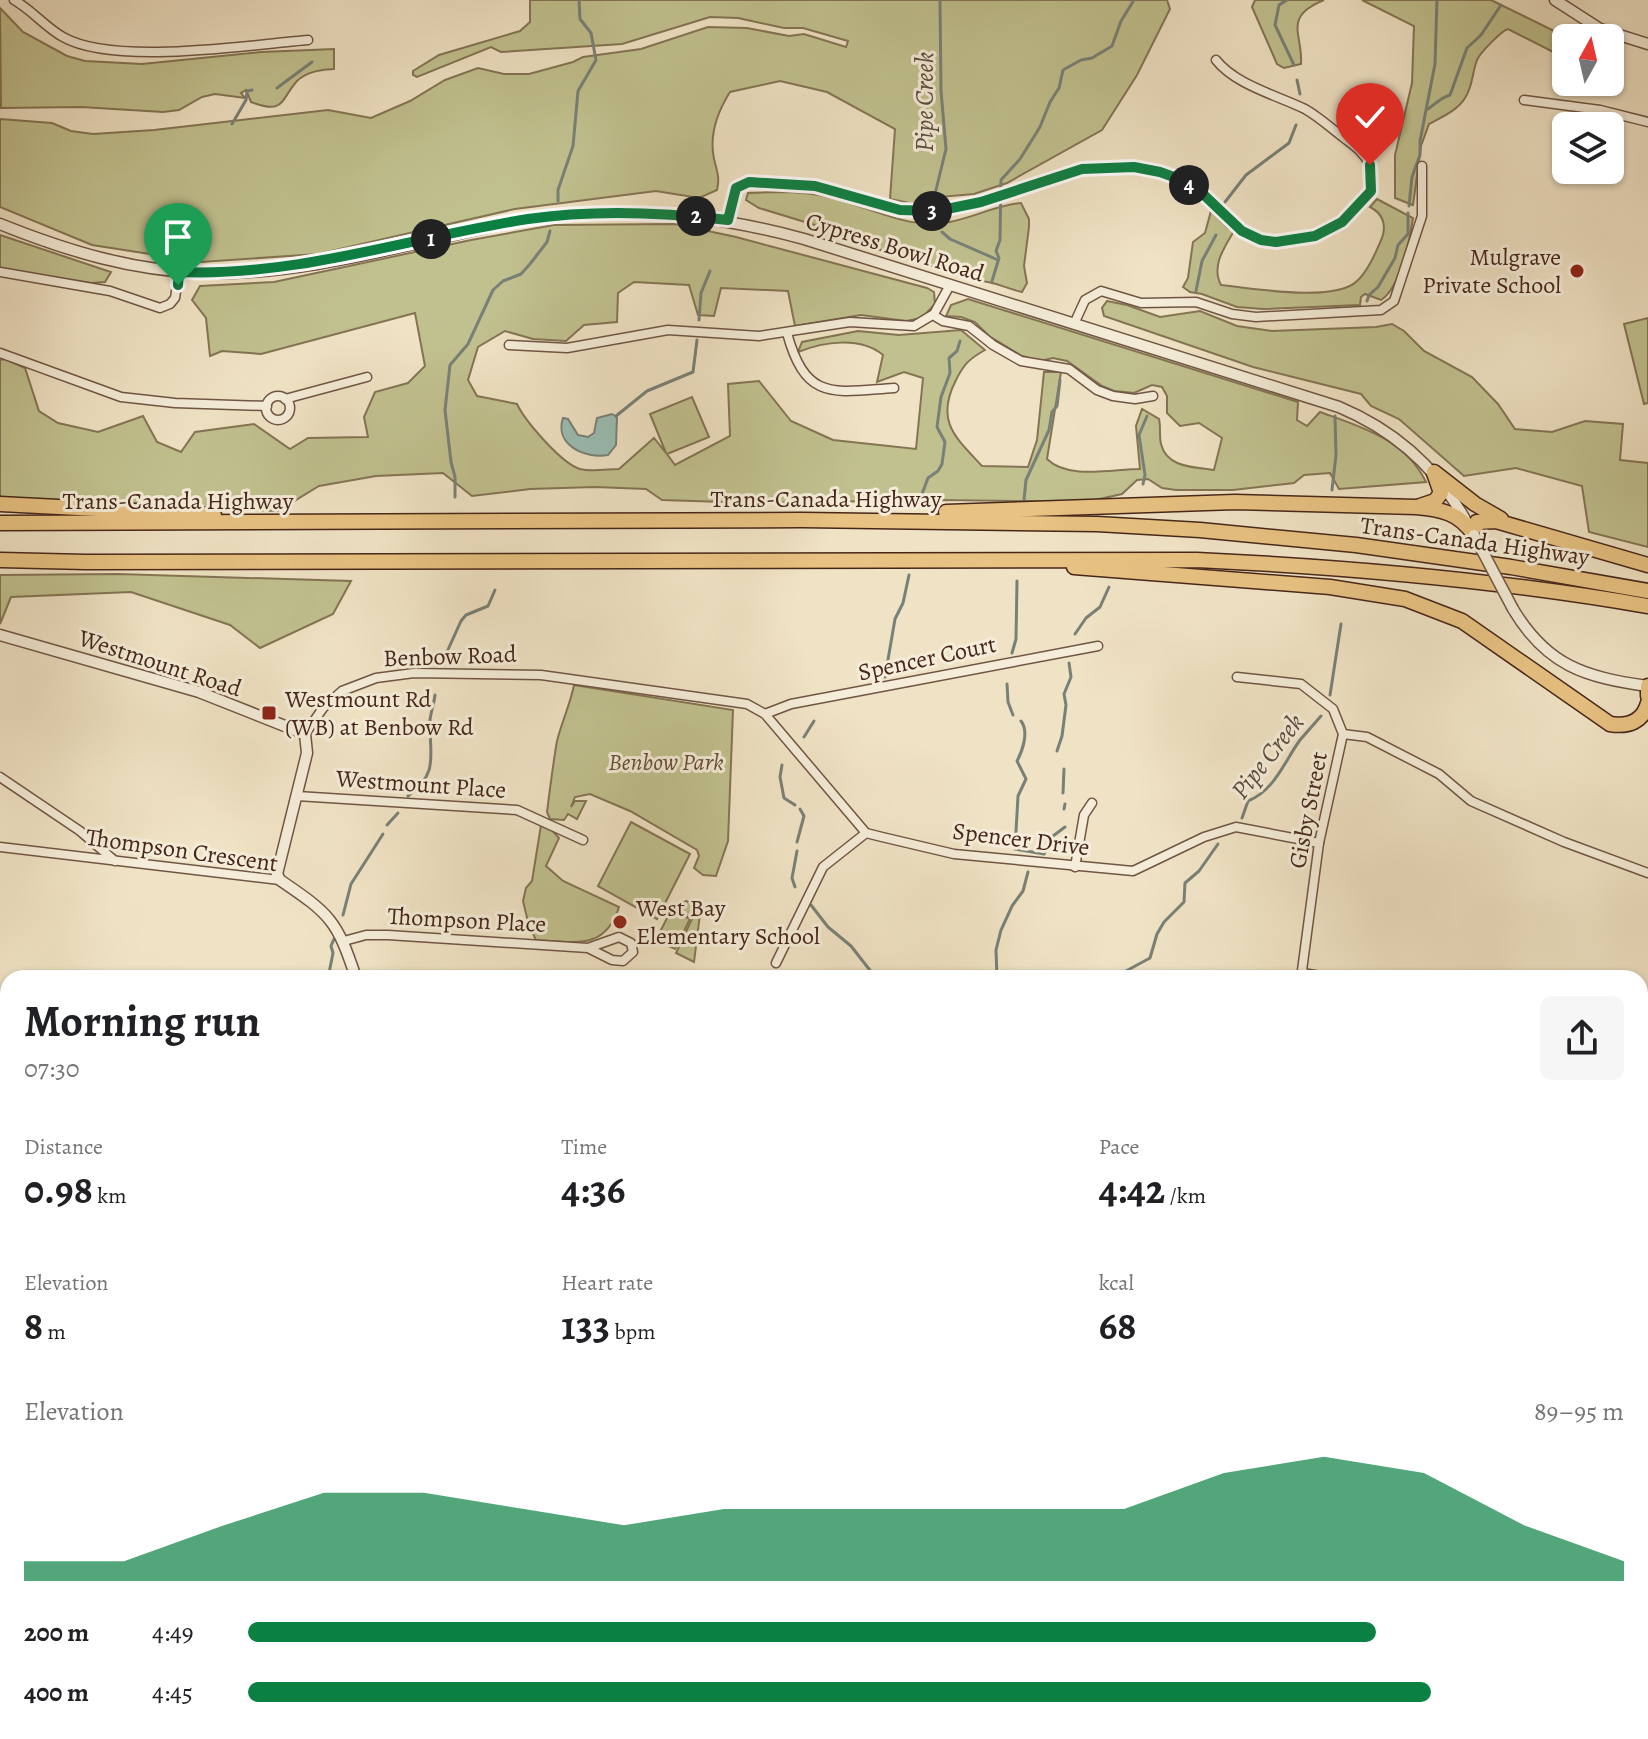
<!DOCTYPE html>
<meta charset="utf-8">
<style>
:root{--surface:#fff;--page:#f6f6f6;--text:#202124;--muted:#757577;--accent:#0b8043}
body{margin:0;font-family:Alegreya,serif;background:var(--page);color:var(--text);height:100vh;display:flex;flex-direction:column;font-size:30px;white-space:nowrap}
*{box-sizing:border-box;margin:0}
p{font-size:26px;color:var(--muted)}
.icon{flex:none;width:44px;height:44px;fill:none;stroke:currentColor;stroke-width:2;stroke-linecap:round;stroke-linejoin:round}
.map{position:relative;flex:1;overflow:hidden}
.drawer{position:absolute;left:0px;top:970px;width:1648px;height:770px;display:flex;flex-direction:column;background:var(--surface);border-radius:24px 24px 0 0;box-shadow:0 2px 6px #0004}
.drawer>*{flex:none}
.needle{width:52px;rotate:8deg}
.tools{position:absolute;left:1552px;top:24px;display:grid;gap:16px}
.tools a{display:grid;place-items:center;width:72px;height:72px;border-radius:12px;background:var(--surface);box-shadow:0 2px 6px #0004;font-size:40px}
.pin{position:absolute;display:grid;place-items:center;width:68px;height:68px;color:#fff;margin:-82px -34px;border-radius:50% 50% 50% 0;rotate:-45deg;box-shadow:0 0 8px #0007}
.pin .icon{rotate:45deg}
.km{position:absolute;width:40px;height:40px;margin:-20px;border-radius:50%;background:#222;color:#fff;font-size:22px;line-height:40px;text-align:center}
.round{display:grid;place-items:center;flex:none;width:84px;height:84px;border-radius:12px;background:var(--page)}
.head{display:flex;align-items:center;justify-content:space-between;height:136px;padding:0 24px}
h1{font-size:44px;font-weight:700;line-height:60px}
.figures{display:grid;grid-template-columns:repeat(3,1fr);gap:12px;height:136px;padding:8px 24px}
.figures div{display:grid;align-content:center}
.figures b{font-size:40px;font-weight:700}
.figures small{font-size:22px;font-weight:400}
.figures p{font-size:22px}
.chart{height:224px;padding:16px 24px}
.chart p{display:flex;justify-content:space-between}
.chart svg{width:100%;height:144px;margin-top:8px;fill:var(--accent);opacity:.7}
ul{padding:0 24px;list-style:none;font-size:26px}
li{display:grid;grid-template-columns:128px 96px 1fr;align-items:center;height:60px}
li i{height:20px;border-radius:10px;background:var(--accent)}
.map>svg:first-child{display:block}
.green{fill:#c1c18f;stroke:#847454;stroke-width:2}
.water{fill:#9abeb5;stroke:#788177;stroke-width:2}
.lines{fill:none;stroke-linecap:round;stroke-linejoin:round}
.stream{stroke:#788177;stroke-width:3}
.minor-casing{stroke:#705544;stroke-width:11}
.tertiary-casing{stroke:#705544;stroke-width:13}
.secondary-casing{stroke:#462619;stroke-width:14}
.motorway-casing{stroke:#462619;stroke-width:17}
.minor{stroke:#f5edd9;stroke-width:8}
.tertiary{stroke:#f5edd9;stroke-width:10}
.secondary{stroke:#f5edd9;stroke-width:11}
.motorway{stroke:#e8c282;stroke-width:14}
.rail{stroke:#462619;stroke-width:3;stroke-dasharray:14 14;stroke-linecap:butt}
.tertiary-bridge-casing{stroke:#705544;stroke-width:13;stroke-linecap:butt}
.tertiary-bridge{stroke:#f5edd9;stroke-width:10}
.route-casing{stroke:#fff;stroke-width:16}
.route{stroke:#0b8043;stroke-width:10}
.poi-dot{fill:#8f2418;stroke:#f5edd9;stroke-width:3}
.labels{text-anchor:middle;stroke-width:6;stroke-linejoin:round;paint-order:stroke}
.street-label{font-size:24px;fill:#462619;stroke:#f5edd9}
.poi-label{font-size:24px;fill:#462619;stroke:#f5edd9;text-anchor:start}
.park-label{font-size:24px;font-style:italic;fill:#654d36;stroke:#f5edd9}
.water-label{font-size:26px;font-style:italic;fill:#5b4c40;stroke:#f5edd9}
</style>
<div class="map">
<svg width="1648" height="1739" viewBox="0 0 1648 1739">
<rect width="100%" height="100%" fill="#f0e3c5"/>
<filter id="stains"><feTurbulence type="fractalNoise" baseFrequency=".0025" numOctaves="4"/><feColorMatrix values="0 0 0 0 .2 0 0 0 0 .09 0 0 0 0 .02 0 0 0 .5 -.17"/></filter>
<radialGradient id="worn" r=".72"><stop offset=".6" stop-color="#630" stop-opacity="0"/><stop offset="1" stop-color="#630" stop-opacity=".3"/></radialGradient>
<g class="green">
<path d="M530 0H1167L1170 9 1137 75 1102 130 1007 183 974 194 928 198 931 203H909L890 199 895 129 827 92 780 81 730 92C718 111 709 135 714 159 717 171 720 178 717 190L699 198 656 191 515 209 318 254 201 262 92 245 0 207V119L52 123 71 131 93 134 154 130 328 110 371 118 410 101 445 80 478 68 504 74H529L573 62 583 57 641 49 708 27 747 28 789 36 804 34 846 47 848 41 803 28H784L738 18 710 17 622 44 501 52 491 47 417 77 413 75V71L439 55 520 31 530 22Z"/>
<path d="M1255 0H1324C1282 17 1303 34 1301 64L1284 68 1277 64 1252 7Z"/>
<path d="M1362 0H1491L1554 31 1591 38H1566V57H1563L1508 29C1501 31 1480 53 1477 60 1472 73 1473 86 1465 98 1458 110 1442 117 1429 124L1421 146 1413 205 1395 198V155L1412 83 1414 26Z"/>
<path d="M0 8 23 32 67 56 85 61 142 64 261 52 334 49V69C322 69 306 72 297 81 280 100 285 115 251 102L246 90 241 93 245 98 215 94 202 97 179 110 163 112 81 107 1 108Z"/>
<path d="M779 192C795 192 812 193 828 197 864 205 899 225 936 224 966 222 991 206 1021 203L1029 219V227L1024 266 1027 283 1022 292C1007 289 994 281 979 281L858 243 831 230 759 208 746 200 748 193Z"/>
<path d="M1377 199 1413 218C1410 240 1400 288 1381 300L1365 294 1361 297 1360 305 1263 309 1237 307 1202 294 1190 292 1183 287 1188 278 1193 242 1205 233 1211 211 1228 228 1234 231C1224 248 1211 266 1221 285 1251 288 1335 303 1357 281 1368 271 1376 252 1382 238 1387 224 1382 213 1370 207Z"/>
<path d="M675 224 736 237 927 288 934 292 935 304 922 318 906 321 861 315 795 326 788 291 721 288 714 316 698 315 689 285 634 282 618 293 617 322 584 325 566 341 533 339 505 331 478 347 468 380 477 396 517 404C525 421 562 464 580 469 591 472 608 469 619 469L654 438 666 453 650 414 692 397 709 437 667 454 675 465 730 436 728 384 759 381 791 421 833 440 916 449 923 378 904 372 877 382 883 355C860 336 823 342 798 352L802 342 858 331 899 335 961 330 985 350C969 359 964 364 956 380 935 421 955 437 982 466L1028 467 1037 440 1044 372H1061L1047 459C1068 480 1113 469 1140 469L1136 426 1142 409 1159 419C1161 427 1159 436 1161 444 1167 468 1194 467 1214 470L1222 438 1199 423 1180 426 1167 413V396L1162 387 1152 385 1134 393 1114 391 1102 386 1067 361 1053 358 1040 361 1022 356 989 336 975 322 961 317 946 316 951 305 968 299 1298 402 1297 420 1307 426 1320 412C1361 427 1405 439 1426 482L1339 489 1330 473 1304 475 1294 483 1233 490H1176L1162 488 1148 479 1137 480 1122 494 1086 502 938 500 756 503 662 500 646 489 595 487 530 489 472 496 443 473 376 476 319 486 278 511 0 499V360L5 359 25 368 39 411 58 423 98 432 143 416 157 442 181 452 195 432 254 424 290 449 308 438 368 437 364 417 375 392 408 383 425 366 415 313 261 354 222 351 210 356 206 318 192 300 200 286 274 282 471 240 554 225Z"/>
<path d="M0 235 111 272 105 282 91 283 0 269Z"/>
<path d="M1107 301 1127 305 1160 317 1200 311 1237 326 1272 331 1376 327 1392 324 1404 331 1424 351 1472 377 1498 404 1515 429 1552 432 1585 421 1623 424 1620 460 1648 463V547L1589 532 1582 486 1516 468 1464 476 1399 419 1371 406 1361 394 1253 367 1104 316 1102 308Z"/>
<path d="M1648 318V403L1644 404 1624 324Z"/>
<path d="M118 574 351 581 333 614 260 648 230 625 131 592 11 597 0 624V575Z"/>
<path d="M574 685 733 710 728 841 716 876 703 875 694 868 699 856 697 850 630 811 590 794 575 797 571 807 575 801H586L577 819 568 814 564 820 550 819 547 812C550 788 553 764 557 741 562 721 570 705 574 685Z"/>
<path d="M631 822 690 854 657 919 598 886Z"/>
<path d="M541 825 550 828 559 838 546 866 563 881 619 907C605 951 575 942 536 940L529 926 523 901 526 888 532 881Z"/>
<path d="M686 901 701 906 694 962 676 953 692 919 673 908Z"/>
<path d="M671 910 690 919 675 949 656 940Z"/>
</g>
<g class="water">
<path d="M612 414 617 417 616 445 608 455C585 459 554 445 563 418L568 419 578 435 588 437 594 433 597 418Z"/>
<path d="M0 1493 8 1495V1732H399L407 1739H0Z"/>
</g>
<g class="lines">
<g class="stream">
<path d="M1287 0 1279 5 1275 25 1294 65"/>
<path d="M1297 80 1300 94"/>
<path d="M277 88 312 62"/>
<path d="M1428 109C1435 104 1442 97 1450 95L1467 48 1481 35 1501 5"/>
<path d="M232 124 246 100 247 91 252 90"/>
<path d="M558 201V190L573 146 578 91 596 60 591 33 580 19 579 0"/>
<path d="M933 202 946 149 941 91 940 0"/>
<path d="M1225 202 1246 175 1289 143 1296 125"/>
<path d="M1409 206 1412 177 1420 155V141L1435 64 1437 0"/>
<path d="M942 232 950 239 998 260"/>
<path d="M992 281 999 258 996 251 1000 240 1001 180 1020 159 1040 127 1050 102 1059 88 1063 70 1081 60 1092 58 1112 46 1121 21 1134 0"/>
<path d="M1196 291 1202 261 1216 235"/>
<path d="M1367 301 1369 295 1378 287 1395 258 1398 245 1408 234V213"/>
<path d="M699 320 701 293 710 271"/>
<path d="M616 416 647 391 693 372 697 340"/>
<path d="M1143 484 1145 475 1139 435 1147 416"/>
<path d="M1332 490 1336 455 1335 416"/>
<path d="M455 497V477L451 462 445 410 450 365 468 344 493 290 503 281 521 274 530 264 547 242 550 231"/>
<path d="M1024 500 1026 480 1049 430 1052 412 1057 406 1060 380"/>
<path d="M919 502 928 478 938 471 942 464 945 442 937 427 941 397 950 373 949 358 957 351 960 341"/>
<path d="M1075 634 1086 618 1100 607 1109 587"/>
<path d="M1012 653 1016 639 1017 581"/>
<path d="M441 665 461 621 466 615 488 606 495 590"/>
<path d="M885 677 895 619 903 603 909 575"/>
<path d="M1007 684 1008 702 1013 715"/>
<path d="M1330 695 1341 624"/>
<path d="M1021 721C1029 731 1023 750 1017 761L1026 779 1018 796 1015 849 1044 854 1053 836 1065 827"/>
<path d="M804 737 814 721"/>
<path d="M1057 751 1062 736 1066 705 1064 694 1071 677 1069 663"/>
<path d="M782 765 780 777 784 798 795 805"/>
<path d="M1063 793 1064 769"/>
<path d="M408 796C440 773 429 754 430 720 431 711 434 704 435 695"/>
<path d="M1064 809 1065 804"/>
<path d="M1242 818 1248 801C1275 790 1284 762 1300 740 1307 732 1314 724 1321 716"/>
<path d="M387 825 398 813"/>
<path d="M797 842 804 816 800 809"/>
<path d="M795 887 792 878 797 851"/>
<path d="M811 905 828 927 851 946 876 978"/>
<path d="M343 915 351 884 383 834"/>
<path d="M328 978 333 953 331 946 334 939"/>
<path d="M997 978 996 950 1001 930 1012 906 1023 891 1028 872"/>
<path d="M1113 978 1150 958 1157 934 1164 922 1184 902 1185 883 1199 871 1218 844"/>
</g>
<g class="minor-casing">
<g id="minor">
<path d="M14 0C32 10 45 27 63 37 114 66 248 45 308 40"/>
<path d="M1524 100 1600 110 1648 122"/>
<path d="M728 220 736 188C746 180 758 182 771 183 791 184 811 185 831 190 858 197 884 210 912 212 992 216 1057 159 1136 168 1156 170 1176 175 1193 187 1238 218 1241 253 1307 238 1327 233 1344 222 1357 206 1369 192 1377 182 1369 164 1364 152 1353 145 1344 138 1331 128 1319 117 1305 109 1276 95 1236 85 1216 60"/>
<path d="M0 272 110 291 160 308 170 304 175 298 179 272"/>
<path d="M933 315 943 321 969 326 993 345 1021 361 1069 369 1097 390 1113 396 1135 399 1153 396"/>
<path d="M1074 324 1085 300 1101 291 1141 303 1196 302 1232 314 1256 317 1381 310 1394 301 1422 216V166"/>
<path d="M787 333C806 402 833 392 894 388"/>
<path d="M509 345 567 348 668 330 759 336 850 322 914 326 934 314 950 285"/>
<path d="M0 353 121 397 175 403 267 406"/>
<circle cx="278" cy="408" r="12"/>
<path d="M285 399 367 377"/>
<path d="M1237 677 1301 684 1333 709 1343 734 1319 843 1301 978"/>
<path d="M765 714 791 704 1098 646"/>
<path d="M305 734 323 708 342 691 376 678 414 673 541 675 747 704 765 714 866 833 882 837 954 854 1133 871 1204 837 1236 827 1319 843"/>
<path d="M1343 734 1367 737 1439 774 1471 801 1564 842 1648 873"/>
<path d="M0 777 80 831 115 861"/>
<path d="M297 796 517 810 583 840"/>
<path d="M0 847 280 880"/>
<path d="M1075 867 1084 815 1092 803"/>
<path d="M344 941 366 935H388L588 948 612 960 623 961 633 952 631 943 619 937 588 948"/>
<path d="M776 963 823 867 866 833"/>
<path d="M1302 973 1334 978"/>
<path d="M1640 1004 1648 1001"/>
<path d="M0 1040 8 1043"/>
<path d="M1640 1217 1648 1219"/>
<path d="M0 1338 8 1342"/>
<path d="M1640 1435 1648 1375"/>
<path d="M743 1732 749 1739"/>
<path d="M1445 1732 1462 1739"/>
<path d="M1614 1732 1617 1739"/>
<path d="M567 1739 569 1732"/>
</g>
</g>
<g class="tertiary-casing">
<g id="tertiary">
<path d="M1555 0 1600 29 1648 44"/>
<path d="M0 224C67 251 133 271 205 273 304 276 408 243 504 224 605 203 705 212 804 239L1339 407C1396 431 1438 468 1467 523"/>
<path d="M1513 609C1547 666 1585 677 1647 686"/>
<path d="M0 635 199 692 305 734 307 753 277 874 280 880C330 914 337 920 356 978"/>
</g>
</g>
<g class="secondary-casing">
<g id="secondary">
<path d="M0 1248 8 1252"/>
<path d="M954 1732 963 1739"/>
</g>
</g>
<g class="motorway-casing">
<g id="motorway">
<path d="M1434 472 1475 504 1501 519"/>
<path d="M0 504 214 515"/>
<path d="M1420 506 1435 501 1441 493 1434 473"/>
<path d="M946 512 1235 502 1416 507C1441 509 1460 513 1474 535"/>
<path d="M0 523 802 520 1097 524 1200 530 1356 545 1511 567 1648 591"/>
<path d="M1474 535 1477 522 1496 521 1648 565"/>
<path d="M0 560 86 562 1197 560C1348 567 1498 580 1648 606"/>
<path d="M1074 567 1330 587 1405 599 1462 621 1610 724C1628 727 1643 722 1648 703"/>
<path d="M1648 686V696"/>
</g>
</g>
<use href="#minor" class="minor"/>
<use href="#tertiary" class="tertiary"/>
<use href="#secondary" class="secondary"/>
<use href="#motorway" class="motorway"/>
<g class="rail">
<path d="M0 1174 8 1177"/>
<path d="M822 1732 832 1739"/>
</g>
<g class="tertiary-bridge-casing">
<path id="tertiary-bridge" d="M1474 535 1513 609"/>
</g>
<use href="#tertiary-bridge" class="tertiary-bridge"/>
</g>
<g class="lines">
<g class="route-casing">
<path id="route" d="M178 285 179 272C299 277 411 237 528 219 595 209 661 212 728 220L736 188 749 182 815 186 900 210 937 211 981 202 1082 169 1134 167 1160 172 1182 180 1202 193 1242 231 1261 240 1276 242 1315 236 1342 222 1371 191 1370 165"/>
</g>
<use href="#route" class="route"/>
</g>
<g class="poi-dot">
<circle cx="1577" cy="271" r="8"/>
<rect x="261" y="705" width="16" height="16" rx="4"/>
<circle cx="620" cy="922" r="8"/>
</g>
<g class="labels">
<g class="street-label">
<text transform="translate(895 247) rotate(17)" y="8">Cypress Bowl Road</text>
<text x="826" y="507">Trans-Canada Highway</text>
<text x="178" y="509">Trans-Canada Highway</text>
<text transform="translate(1475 541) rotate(8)" y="8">Trans-Canada Highway</text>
<text transform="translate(450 656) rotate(-2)" y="8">Benbow Road</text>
<text transform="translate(927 658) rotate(-12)" y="8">Spencer Court</text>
<text transform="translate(160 663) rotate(18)" y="8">Westmount Road</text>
<text transform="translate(421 784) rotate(4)" y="8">Westmount Place</text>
<text transform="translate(1308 810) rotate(-79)" y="8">Gisby Street</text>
<text transform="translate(1021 839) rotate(7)" y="8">Spencer Drive</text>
<text transform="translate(182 850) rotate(8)" y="8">Thompson Crescent</text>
<text transform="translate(467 920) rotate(3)" y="8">Thompson Place</text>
</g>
<g class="poi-label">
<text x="1561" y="265" text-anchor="end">Mulgrave<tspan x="1561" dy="28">Private School</tspan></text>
<text x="285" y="707">Westmount Rd<tspan x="285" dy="28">(WB) at Benbow Rd</tspan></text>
<text x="636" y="916">West Bay<tspan x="636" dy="28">Elementary School</tspan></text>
</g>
<g class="park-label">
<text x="666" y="770">Benbow Park</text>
</g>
<g class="water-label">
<text transform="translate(924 102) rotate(-90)" y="9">Pipe Creek</text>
<text transform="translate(1267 756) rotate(-52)" y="9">Pipe Creek</text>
</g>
</g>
<rect width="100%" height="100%" filter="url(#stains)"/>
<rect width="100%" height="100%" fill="url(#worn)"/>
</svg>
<div class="tools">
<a><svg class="needle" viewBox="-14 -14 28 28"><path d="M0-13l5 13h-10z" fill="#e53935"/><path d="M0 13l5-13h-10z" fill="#757577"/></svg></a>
<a><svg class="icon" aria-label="layers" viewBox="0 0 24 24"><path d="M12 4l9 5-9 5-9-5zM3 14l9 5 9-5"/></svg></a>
</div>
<div class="pin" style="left:178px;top:285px;background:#1e9e55"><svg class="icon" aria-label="arrive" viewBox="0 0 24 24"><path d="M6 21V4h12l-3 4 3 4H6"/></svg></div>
<div class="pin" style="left:1370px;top:165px;background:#d93025"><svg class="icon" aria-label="check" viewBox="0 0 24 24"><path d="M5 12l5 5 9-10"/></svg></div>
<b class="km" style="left:431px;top:239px">1</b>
<b class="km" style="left:696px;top:216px">2</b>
<b class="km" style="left:932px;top:211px">3</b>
<b class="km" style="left:1189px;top:185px">4</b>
<section class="drawer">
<div class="head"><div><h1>Morning run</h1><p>07:30</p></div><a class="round"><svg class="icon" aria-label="share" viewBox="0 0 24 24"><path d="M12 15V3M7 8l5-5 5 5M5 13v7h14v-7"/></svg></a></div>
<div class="figures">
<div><p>Distance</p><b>0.98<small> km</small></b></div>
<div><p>Time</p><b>4:36</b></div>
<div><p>Pace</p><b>4:42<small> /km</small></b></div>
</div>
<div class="figures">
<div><p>Elevation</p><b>8<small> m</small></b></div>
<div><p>Heart rate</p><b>133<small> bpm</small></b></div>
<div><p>kcal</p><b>68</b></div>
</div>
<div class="chart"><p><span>Elevation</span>89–95 m</p>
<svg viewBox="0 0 160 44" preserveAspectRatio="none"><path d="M0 44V38L10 38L20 27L30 17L40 17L50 22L60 27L70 22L80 22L90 22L100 22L110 22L120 11L130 6L140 11L150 27L160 38V44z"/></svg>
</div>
<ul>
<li><b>200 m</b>4:49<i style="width:82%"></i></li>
<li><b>400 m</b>4:45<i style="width:86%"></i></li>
</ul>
</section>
</div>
